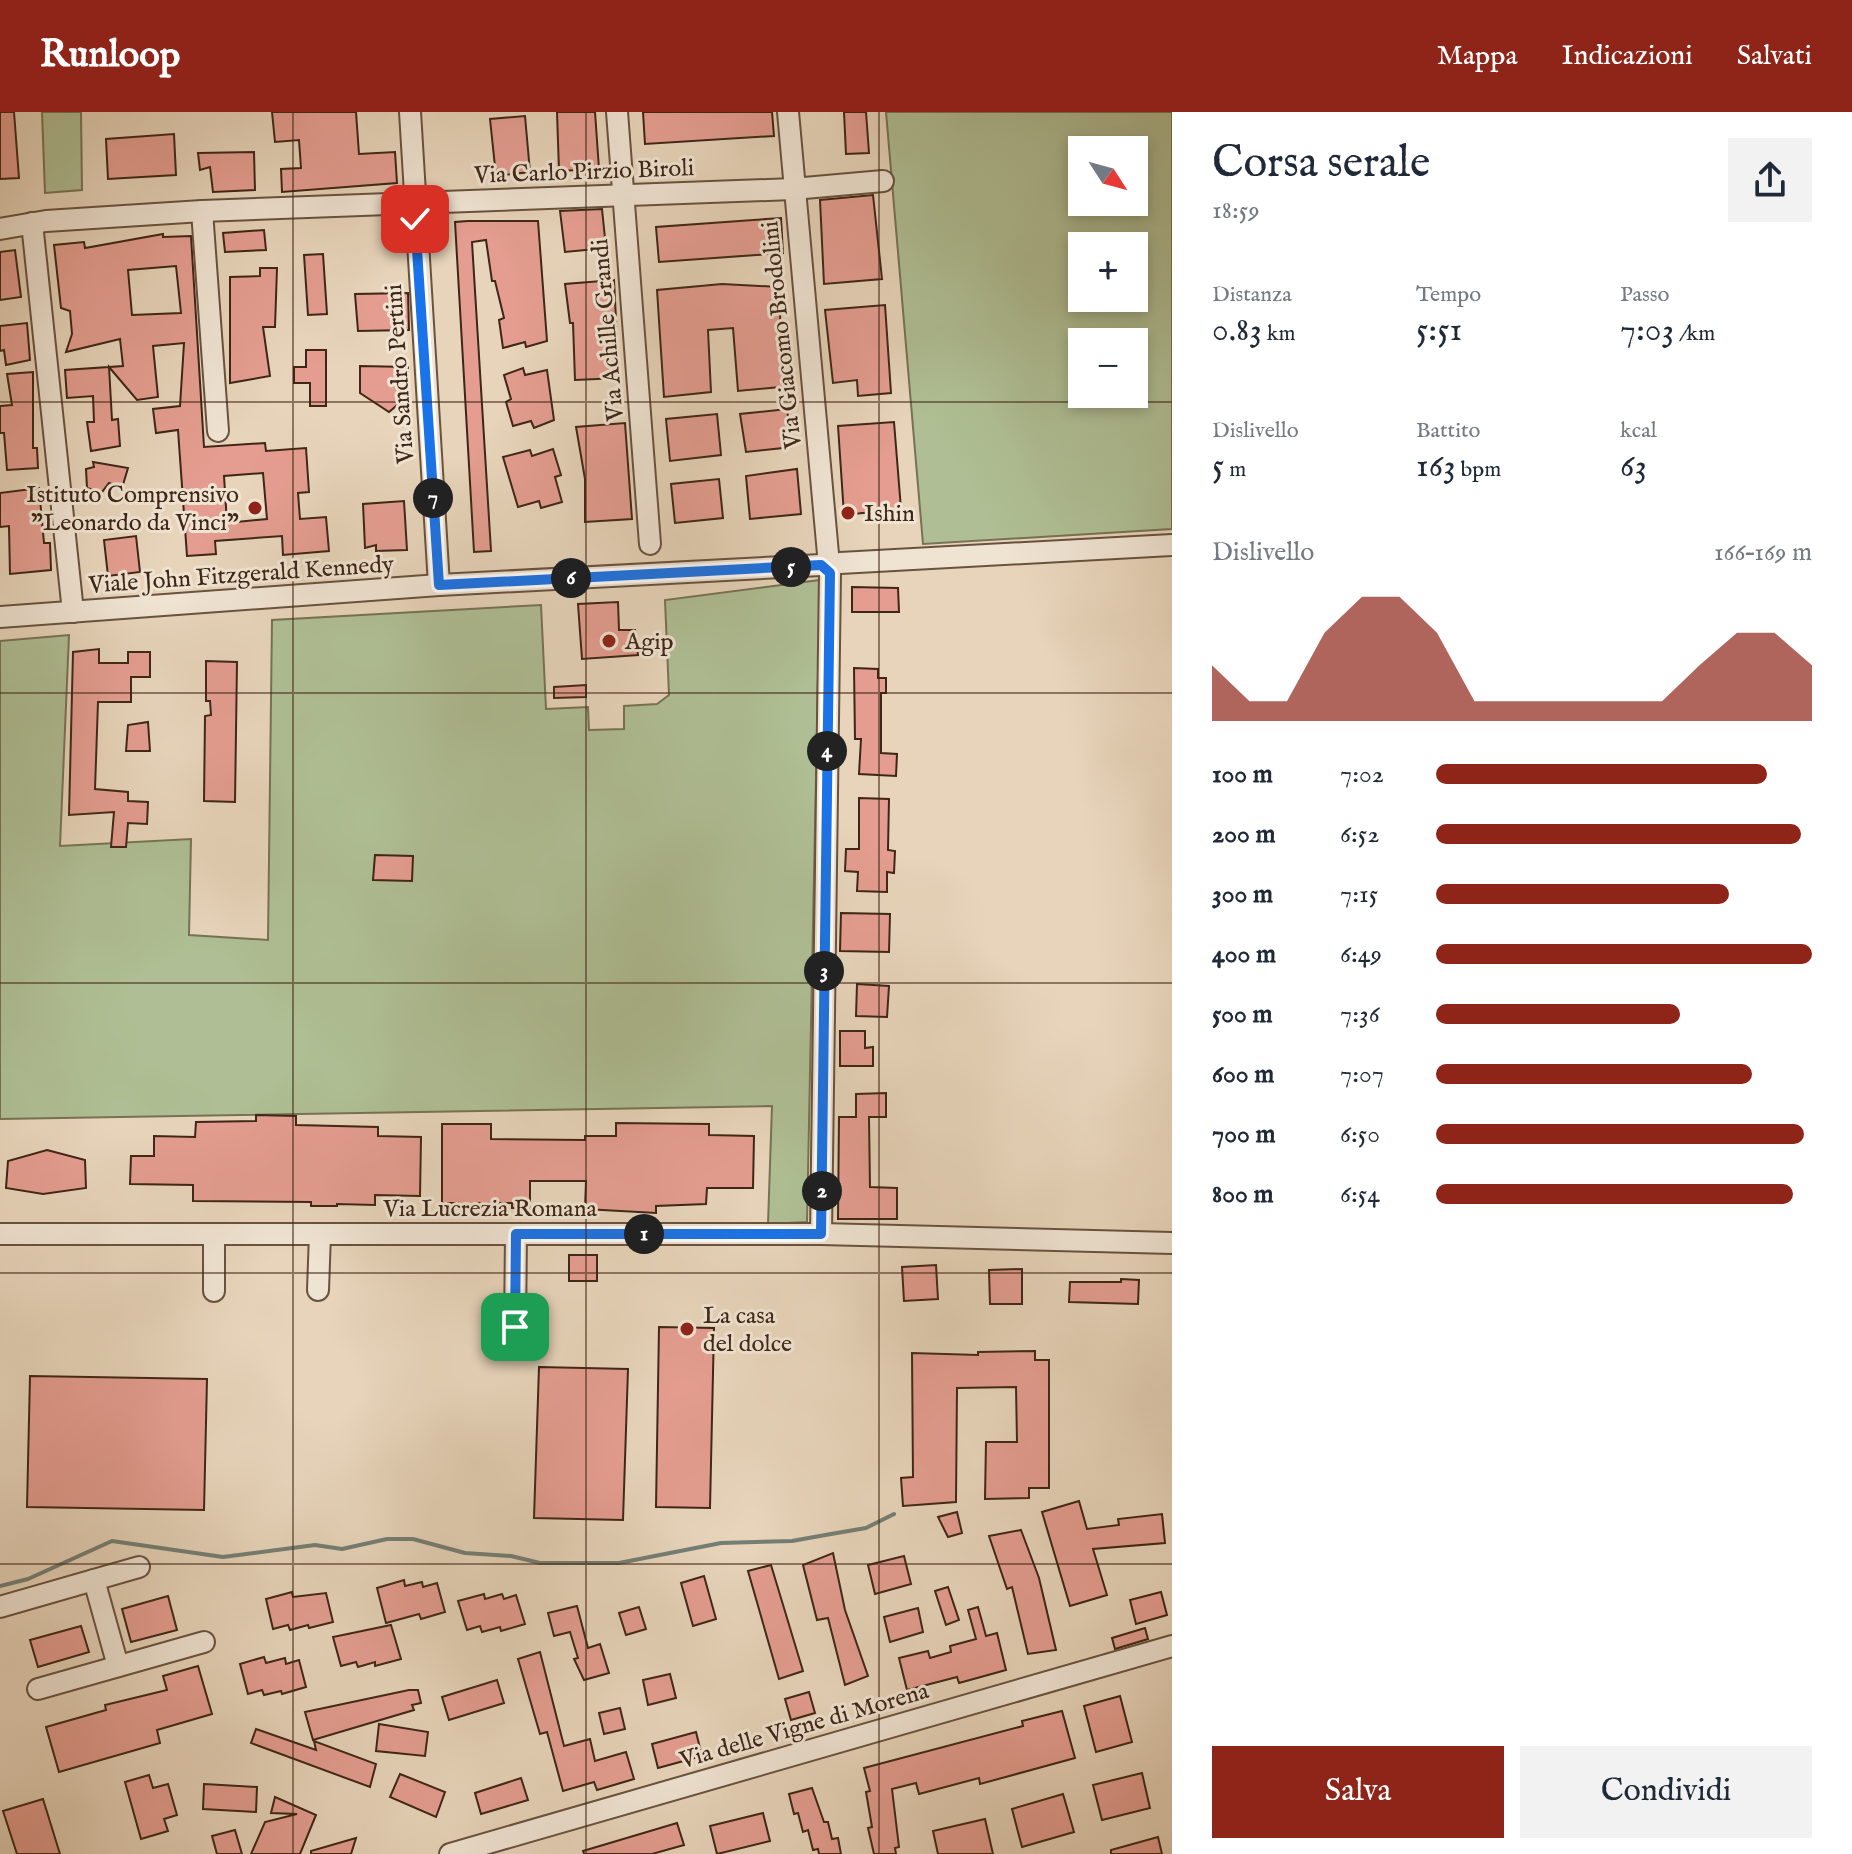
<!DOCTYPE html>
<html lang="it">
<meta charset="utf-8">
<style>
:root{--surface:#fff;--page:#f2f2f3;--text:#1f2937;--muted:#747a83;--accent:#8f2418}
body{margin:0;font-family:"IM FELL English",serif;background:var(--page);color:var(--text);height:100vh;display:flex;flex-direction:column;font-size:30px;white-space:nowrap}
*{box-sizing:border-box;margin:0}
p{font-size:26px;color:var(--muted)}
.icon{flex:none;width:44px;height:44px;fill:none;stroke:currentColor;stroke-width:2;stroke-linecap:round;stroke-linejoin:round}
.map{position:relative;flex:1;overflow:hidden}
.details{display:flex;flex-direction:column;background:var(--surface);width:680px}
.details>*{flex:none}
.needle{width:52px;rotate:126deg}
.controls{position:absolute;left:1068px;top:24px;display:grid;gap:16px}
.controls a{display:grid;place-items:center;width:80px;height:80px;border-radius:0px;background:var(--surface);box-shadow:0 4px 12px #0003;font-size:40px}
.pin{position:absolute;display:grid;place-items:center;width:68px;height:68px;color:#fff;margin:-34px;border-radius:16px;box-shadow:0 4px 12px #0006}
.km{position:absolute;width:40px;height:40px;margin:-20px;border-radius:50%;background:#222;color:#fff;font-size:22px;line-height:40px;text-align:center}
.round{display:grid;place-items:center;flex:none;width:84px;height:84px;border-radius:0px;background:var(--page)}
.headline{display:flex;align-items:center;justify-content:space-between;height:136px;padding:0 40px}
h1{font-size:44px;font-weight:600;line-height:60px}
.metrics{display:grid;grid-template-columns:repeat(3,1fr);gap:12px;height:136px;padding:8px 40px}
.metrics div{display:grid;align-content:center}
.metrics b{font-size:34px;font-weight:600}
.metrics small{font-size:22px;font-weight:400}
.metrics p{font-size:22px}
.chart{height:224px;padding:16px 40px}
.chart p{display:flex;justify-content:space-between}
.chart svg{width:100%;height:144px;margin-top:8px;fill:var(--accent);opacity:.7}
.button{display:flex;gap:16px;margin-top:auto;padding:16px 40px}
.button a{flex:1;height:92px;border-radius:0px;background:var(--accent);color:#fff;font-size:32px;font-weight:600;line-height:92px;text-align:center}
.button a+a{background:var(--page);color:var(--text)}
ul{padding:0 40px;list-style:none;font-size:26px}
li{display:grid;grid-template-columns:128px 96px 1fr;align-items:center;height:60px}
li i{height:20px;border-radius:10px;background:var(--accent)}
header{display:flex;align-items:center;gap:48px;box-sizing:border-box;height:112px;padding:0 40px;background:var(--accent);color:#fff}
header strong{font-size:38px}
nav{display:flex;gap:44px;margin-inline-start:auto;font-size:28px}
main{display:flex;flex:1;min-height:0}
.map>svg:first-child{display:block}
.green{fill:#afbe94;stroke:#777255;stroke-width:2;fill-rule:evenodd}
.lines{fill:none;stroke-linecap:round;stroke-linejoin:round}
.stream{stroke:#747e74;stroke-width:4}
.building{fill:#e49d90;stroke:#3f2616;stroke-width:2;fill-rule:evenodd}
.minor-casing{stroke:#69523f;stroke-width:24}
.minor{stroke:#efe3d2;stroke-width:20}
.route-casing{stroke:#fff;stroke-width:16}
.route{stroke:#1a73e8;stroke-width:10}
.grid{fill:none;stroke:#3f2616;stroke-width:2;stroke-opacity:0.55}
.poi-dot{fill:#8f2418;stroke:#efe3d2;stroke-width:3}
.labels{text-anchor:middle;stroke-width:6;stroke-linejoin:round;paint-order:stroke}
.street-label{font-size:24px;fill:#3f2616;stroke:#efe3d2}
.poi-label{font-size:24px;fill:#3f2616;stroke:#efe3d2;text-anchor:start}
</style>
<header>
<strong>Runloop</strong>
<nav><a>Mappa</a><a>Indicazioni</a><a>Salvati</a></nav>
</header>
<main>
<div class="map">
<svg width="1172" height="1742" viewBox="0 0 1172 1742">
<rect width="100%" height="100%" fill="#e7d4ba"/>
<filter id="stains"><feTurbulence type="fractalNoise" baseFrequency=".0025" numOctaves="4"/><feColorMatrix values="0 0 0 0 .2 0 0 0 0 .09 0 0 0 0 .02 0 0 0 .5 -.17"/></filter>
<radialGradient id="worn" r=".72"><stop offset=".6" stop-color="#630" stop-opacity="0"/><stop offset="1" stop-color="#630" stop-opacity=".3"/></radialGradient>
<g class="green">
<path d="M42 0H81L82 78 45 81Z"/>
<path d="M886 0H1172V417L923 432ZM1082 38H1134V90H1082ZM1082 134H1134V186H1082ZM1082 230H1134V282H1082Z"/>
<path d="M820 468 807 1110 768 1112 772 994 0 1007V529L69 523 60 734 191 727 189 823 268 828 272 508 541 493 546 597 588 595 589 618 624 617V594L657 592 669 583 665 488Z"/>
</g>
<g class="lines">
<path class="stream" d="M0 1474 28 1467 112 1429 223 1445 315 1433 342 1437 387 1427H413L465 1441 511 1444 540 1451H619L721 1431 792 1429 831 1422 866 1416 894 1402"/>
</g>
<g class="building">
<path d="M0 0H14L19 66 0 67Z"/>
<path d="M272 0H356L359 42 395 40 397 71 282 80 281 57 301 56 299 28 275 30Z"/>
<path d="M557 0H595L599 57 559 59Z"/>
<path d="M643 0H772L774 24 645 32Z"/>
<path d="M844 0H866L869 41 846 42Z"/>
<path d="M525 4 530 60 496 64 490 7Z"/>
<path d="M174 22 176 63 108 67 106 27Z"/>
<path d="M254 40 255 78 213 80 210 55 200 58 198 41Z"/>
<path d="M873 83 882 167 824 172 820 88Z"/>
<path d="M602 97 606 136 565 140 560 99Z"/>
<path d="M781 106 783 141 659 150 656 115Z"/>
<path d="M468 109H538L547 229 526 235 525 230 503 236 499 208 504 206 495 169H492L486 128 472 130 491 439 474 440 455 110Z"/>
<path d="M264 118 266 138 225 140 223 121Z"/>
<path d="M163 122V125L191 124 204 335 265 331 266 339 306 336 309 380 298 381 300 407 326 405 329 439 283 443 282 424 215 429 216 442 187 444 178 318 156 321 153 297 180 294 184 231 153 234 158 285 137 288 109 255 112 308 118 307 120 334 91 339 87 310H94L93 284 67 286 65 258 123 254 120 227 66 240 72 222 70 199 61 196 54 133 84 130 85 136ZM176 154 181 201 132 203 128 158ZM263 361 267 407 227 411 224 364Z"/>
<path d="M15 138 21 185 0 188V140Z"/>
<path d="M323 142 327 202 308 203 304 143Z"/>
<path d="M260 156H277L275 215H263L270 264 230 271V165L260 164Z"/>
<path d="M614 168 619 266 575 268 573 211H570L565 172Z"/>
<path d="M722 172 779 175 781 230H787L791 274 738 279 733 216 708 218 711 280 664 285 657 178Z"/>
<path d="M408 181 409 218 358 219 355 182Z"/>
<path d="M885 193 891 281 858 284 857 268 833 271 825 198Z"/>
<path d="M27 211 30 248 6 253 4 238 0 239V214Z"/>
<path d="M306 238H326V294H310V271H294V255H306Z"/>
<path d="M360 254 408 255V284L389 300 360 281Z"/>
<path d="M523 256 525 263 547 258 554 308 534 316 531 309 513 314 506 290 511 287 504 263Z"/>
<path d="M33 260V336H37L38 356 7 358 4 321H0V294L12 293 7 262Z"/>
<path d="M787 297 792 335 746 340 740 302Z"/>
<path d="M717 302 721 343 670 349 666 307Z"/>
<path d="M894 310 901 397 844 403 838 314Z"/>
<path d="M625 311 632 407 585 410V367L576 315Z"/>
<path d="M553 337 561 363 555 365 562 390 541 396 539 389 518 395 503 345 530 338 532 344Z"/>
<path d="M93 350 128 356 122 376 109 371 102 380 87 376 86 357 94 355Z"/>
<path d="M797 357 801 402 750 407 746 364Z"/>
<path d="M719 367 723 406 675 411 671 372Z"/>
<path d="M39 376 44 431H50L51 458 10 462 9 414 0 415V381Z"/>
<path d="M404 389 407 438 376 439V433L365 436 363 392Z"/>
<path d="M136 424 140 460 108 464 104 428Z"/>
<path d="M852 475 898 476 899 500H852Z"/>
<path d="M618 490 619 518H635L638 543 582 547 578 492Z"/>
<path d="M99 537V551H128V540H150V565H131V590H98L95 677 128 680V689L148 690 147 712 128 711 126 735H111L114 700 69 703 73 540Z"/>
<path d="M206 549 237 550 235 690 204 689 205 604 211 603 210 589H206Z"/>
<path d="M854 556 878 557V566H886V581H881V641L897 642 896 664 859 662 861 627H855Z"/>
<path d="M586 573V585L554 586V575Z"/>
<path d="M148 610 150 639H126L128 613Z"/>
<path d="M859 686 889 687 888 738 895 739 894 761 887 760V780L857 779 858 760 845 759 846 737H859Z"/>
<path d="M375 743 413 744 412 769 373 768Z"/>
<path d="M841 801 890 802 889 840 840 839Z"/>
<path d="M857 872 889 874 887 905 856 904Z"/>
<path d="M840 919H865V936L873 935V954H840Z"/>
<path d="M886 981V1005H869L870 1075 897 1076V1107H838L839 1005H856V982Z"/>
<path d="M256 1003 296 1004V1013L378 1015V1024L421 1025 420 1084 375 1083V1093L337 1092V1094H311V1090L193 1089V1073L130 1072 131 1044H154V1024L195 1025 196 1010 256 1009Z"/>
<path d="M616 1011 709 1012V1023L754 1024 753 1076H707L706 1092 656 1094V1101L585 1097 586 1069H530V1096H512V1091H475V1097H458V1091H442V1012H491V1027L585 1028V1024H616Z"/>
<path d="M47 1038 85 1048 86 1076 43 1082 6 1076 8 1049Z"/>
<rect x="569" y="1143" width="28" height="26"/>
<path d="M936 1153 938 1187 904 1189 902 1155Z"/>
<path d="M1022 1157V1192H990L989 1158Z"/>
<path d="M1121 1167 1139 1168 1138 1192 1069 1190 1070 1170H1121Z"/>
<path d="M659 1215 714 1216 710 1396 656 1395Z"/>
<path d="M1035 1239V1248H1049V1376H1029V1386L985 1387 986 1330H1017L1016 1275 957 1276 956 1390 903 1394 901 1366 913 1365 912 1241 978 1243V1240Z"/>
<path d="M539 1255 628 1257 623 1408 534 1406Z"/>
<path d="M30 1264 207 1267 204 1398 27 1395Z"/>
<path d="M1079 1389 1087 1417 1119 1413 1118 1407 1162 1402 1165 1431 1093 1437 1107 1483 1070 1494 1042 1400Z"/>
<path d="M957 1400 962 1421 948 1425 938 1405Z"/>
<path d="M1021 1418 1039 1466 1056 1538 1028 1542 1012 1475 1007 1477 989 1424Z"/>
<path d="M833 1441 845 1498 868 1564 845 1573 828 1506 817 1508 803 1453Z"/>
<path d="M904 1444 911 1472 875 1482 868 1453Z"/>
<path d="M771 1453 803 1559 779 1567 748 1459Z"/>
<path d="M704 1464 716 1507 693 1514 681 1471Z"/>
<path d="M404 1468 405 1474 422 1470 423 1475 437 1471 445 1500 421 1507 419 1502 386 1511 377 1476Z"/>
<path d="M948 1475 959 1508 946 1513 935 1479Z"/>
<path d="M292 1480 293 1485 326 1481 333 1510 309 1516 308 1513 290 1518 288 1513 273 1517 266 1487Z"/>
<path d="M1161 1480 1167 1503 1136 1512 1130 1488Z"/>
<path d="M484 1482 485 1487 502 1482 504 1487 516 1483 525 1512 501 1519 500 1515 482 1520 480 1514 467 1518 458 1489Z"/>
<path d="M168 1484 177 1518 131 1530 122 1497Z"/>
<path d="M577 1494 588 1536 600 1532 609 1561 584 1568 574 1547 578 1546 570 1520 554 1524 548 1501Z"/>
<path d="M639 1495 646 1517 626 1523 619 1501Z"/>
<path d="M978 1495 986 1524 997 1521 1006 1558 959 1571 957 1565 907 1578 899 1546 928 1539 930 1546 951 1540 950 1534 976 1527 968 1498Z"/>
<path d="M918 1496 923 1520 890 1530 884 1505Z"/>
<path d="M391 1513 401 1547 375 1554V1550L358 1555 356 1550 341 1554 333 1525Z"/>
<path d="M81 1514 89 1540 38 1555 30 1528Z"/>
<path d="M1145 1516 1148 1527 1115 1537 1112 1526Z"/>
<path d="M540 1540 564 1634 590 1627 595 1649 626 1640 634 1667 597 1678 594 1670 563 1679 547 1620 540 1622 518 1547Z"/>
<path d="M264 1545 266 1551 285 1546 286 1552 299 1548 306 1575 282 1582 281 1579 264 1583 262 1578 248 1582 240 1552Z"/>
<path d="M198 1554 212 1602 157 1618 160 1631 59 1660 46 1615 106 1598 105 1593 167 1578 163 1564Z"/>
<path d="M670 1562 676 1586 648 1593 643 1568Z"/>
<path d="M497 1568 504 1591 449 1608 442 1585Z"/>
<path d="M409 1578H418L421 1591 412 1593 414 1598 313 1628 305 1600Z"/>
<path d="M809 1580 815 1601 791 1608 785 1587Z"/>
<path d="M1120 1584 1132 1630 1096 1640 1084 1594Z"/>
<path d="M620 1596 625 1617 604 1622 599 1601Z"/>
<path d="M1062 1599 1075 1646 980 1672 979 1666 919 1682 916 1671 892 1677 899 1735 895 1736 896 1742H874L868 1716 872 1715 866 1680 870 1679 864 1656 1023 1614 1022 1609Z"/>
<path d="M379 1612 428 1620 425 1644 376 1639Z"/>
<path d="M256 1617 316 1638 314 1629 376 1652 370 1675 251 1631Z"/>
<path d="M696 1620 702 1644 658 1656 652 1632Z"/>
<path d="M1142 1661 1150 1696 1102 1708 1093 1673Z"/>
<path d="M400 1662 445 1680 436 1705 390 1685Z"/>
<path d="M149 1663 153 1676 168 1672 177 1703 164 1707 168 1719 141 1727 125 1670Z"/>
<path d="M521 1666 528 1688 481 1702 475 1681Z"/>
<path d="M204 1672 257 1675 256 1700 203 1697Z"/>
<path d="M812 1676 824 1710H828L832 1727 838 1726 841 1742H819L818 1737 813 1738 808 1718 803 1720 798 1701 794 1702 789 1682Z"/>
<path d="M1063 1682 1074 1720 1022 1735 1012 1697Z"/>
<path d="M275 1685 316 1703 300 1742H251L265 1710 297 1702 271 1701Z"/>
<path d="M43 1687 60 1742H17L3 1699Z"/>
<path d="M763 1701 770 1729 717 1742 710 1714Z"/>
<path d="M985 1707 993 1742H938L933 1719Z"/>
<path d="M677 1711 684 1733 652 1742H584L583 1739Z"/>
<path d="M235 1718 242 1742H217L212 1724Z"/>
<path d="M1158 1725 1162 1742H1111V1738Z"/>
<path d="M356 1726 351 1742H311V1739Z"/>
</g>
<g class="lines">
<g class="minor-casing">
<g id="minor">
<path d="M410 0 439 473"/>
<path d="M617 0 650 432"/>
<path d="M788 0 828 442"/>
<path d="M202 99 218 319"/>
<path d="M32 111 73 500"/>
<path d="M0 117 46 109 202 99 793 77 883 69"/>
<path d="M840 451 1172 433"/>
<path d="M0 505 439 473 821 453"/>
<path d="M0 1122H821L1172 1131"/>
<path d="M214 1122V1179"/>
<path d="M821 1122 830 461"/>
<path d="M318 1178 320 1122"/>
<path d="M515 1215 516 1122"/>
<path d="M94 1468 118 1554"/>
<path d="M0 1495 139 1455"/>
<path d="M38 1577 204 1530"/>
<path d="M450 1742 1172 1534"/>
</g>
</g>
<use href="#minor" class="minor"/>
</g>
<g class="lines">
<g class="route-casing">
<path id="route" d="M415 107 439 473 821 453 830 461 821 1122H516L515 1215"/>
</g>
<use href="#route" class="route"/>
</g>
<path class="grid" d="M293 0V1742M586 0V1742M879 0V1742M0 290H1172M0 581H1172M0 871H1172M0 1161H1172M0 1452H1172"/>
<g class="poi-dot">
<circle cx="255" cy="396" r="8"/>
<circle cx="848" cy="401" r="8"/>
<circle cx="609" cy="529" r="8"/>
<circle cx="687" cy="1217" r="8"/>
</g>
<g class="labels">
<g class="street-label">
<text transform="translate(584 59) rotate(-2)" y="8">Via Carlo Pirzio Biroli</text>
<text transform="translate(607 218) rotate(-95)" y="8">Via Achille Grandi</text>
<text transform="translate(781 223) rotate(-96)" y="8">Via Giacomo Brodolini</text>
<text transform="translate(399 262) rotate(-94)" y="8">Via Sandro Pertini</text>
<text transform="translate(241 462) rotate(-4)" y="8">Viale John Fitzgerald Kennedy</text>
<text x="490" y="1104">Via Lucrezia Romana</text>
<text transform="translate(804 1613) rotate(-16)" y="8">Via delle Vigne di Morena</text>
</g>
<g class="poi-label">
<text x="239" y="390" text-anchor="end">Istituto Comprensivo<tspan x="239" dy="28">"Leonardo da Vinci"</tspan></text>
<text x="864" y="409">Ishin</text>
<text x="625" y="537">Agip</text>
<text x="703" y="1211">La casa<tspan x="703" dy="28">del dolce</tspan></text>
</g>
</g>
<rect width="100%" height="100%" filter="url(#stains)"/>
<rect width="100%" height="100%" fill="url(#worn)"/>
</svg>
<div class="controls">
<a><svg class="needle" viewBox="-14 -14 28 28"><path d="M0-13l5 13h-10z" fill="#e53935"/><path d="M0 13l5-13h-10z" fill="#747a83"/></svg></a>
<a>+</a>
<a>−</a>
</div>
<div class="pin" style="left:515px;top:1215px;background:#1e9e55"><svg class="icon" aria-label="arrive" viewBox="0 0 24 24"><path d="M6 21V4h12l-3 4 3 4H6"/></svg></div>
<div class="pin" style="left:415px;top:107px;background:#d93025"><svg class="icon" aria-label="check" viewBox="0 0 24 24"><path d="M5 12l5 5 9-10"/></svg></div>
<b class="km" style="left:644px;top:1122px">1</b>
<b class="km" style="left:822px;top:1079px">2</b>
<b class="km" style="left:824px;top:859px">3</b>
<b class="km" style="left:827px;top:639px">4</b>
<b class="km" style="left:791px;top:455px">5</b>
<b class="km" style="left:571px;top:466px">6</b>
<b class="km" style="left:433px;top:386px">7</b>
</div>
<section class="details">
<div class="headline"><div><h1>Corsa serale</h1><p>18:59</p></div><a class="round"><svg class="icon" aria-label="share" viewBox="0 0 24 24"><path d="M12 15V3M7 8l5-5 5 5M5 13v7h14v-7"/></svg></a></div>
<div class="metrics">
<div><p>Distanza</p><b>0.83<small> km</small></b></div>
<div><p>Tempo</p><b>5:51</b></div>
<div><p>Passo</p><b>7:03<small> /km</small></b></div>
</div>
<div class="metrics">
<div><p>Dislivello</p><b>5<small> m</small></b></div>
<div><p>Battito</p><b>163<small> bpm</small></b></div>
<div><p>kcal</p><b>63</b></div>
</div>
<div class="chart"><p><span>Dislivello</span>166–169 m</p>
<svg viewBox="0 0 160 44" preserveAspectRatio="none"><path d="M0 44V27L10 38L20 38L30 17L40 6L50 6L60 17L70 38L80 38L90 38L100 38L110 38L120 38L130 27L140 17L150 17L160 27V44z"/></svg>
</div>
<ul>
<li><b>100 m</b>7:02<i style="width:88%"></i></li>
<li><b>200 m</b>6:52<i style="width:97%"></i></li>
<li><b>300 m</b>7:15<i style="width:78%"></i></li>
<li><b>400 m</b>6:49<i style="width:100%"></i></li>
<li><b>500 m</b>7:36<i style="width:65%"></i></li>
<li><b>600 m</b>7:07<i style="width:84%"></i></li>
<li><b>700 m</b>6:50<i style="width:98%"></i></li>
<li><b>800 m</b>6:54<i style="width:95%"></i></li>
</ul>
<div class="button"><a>Salva</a><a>Condividi</a></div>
</section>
</main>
